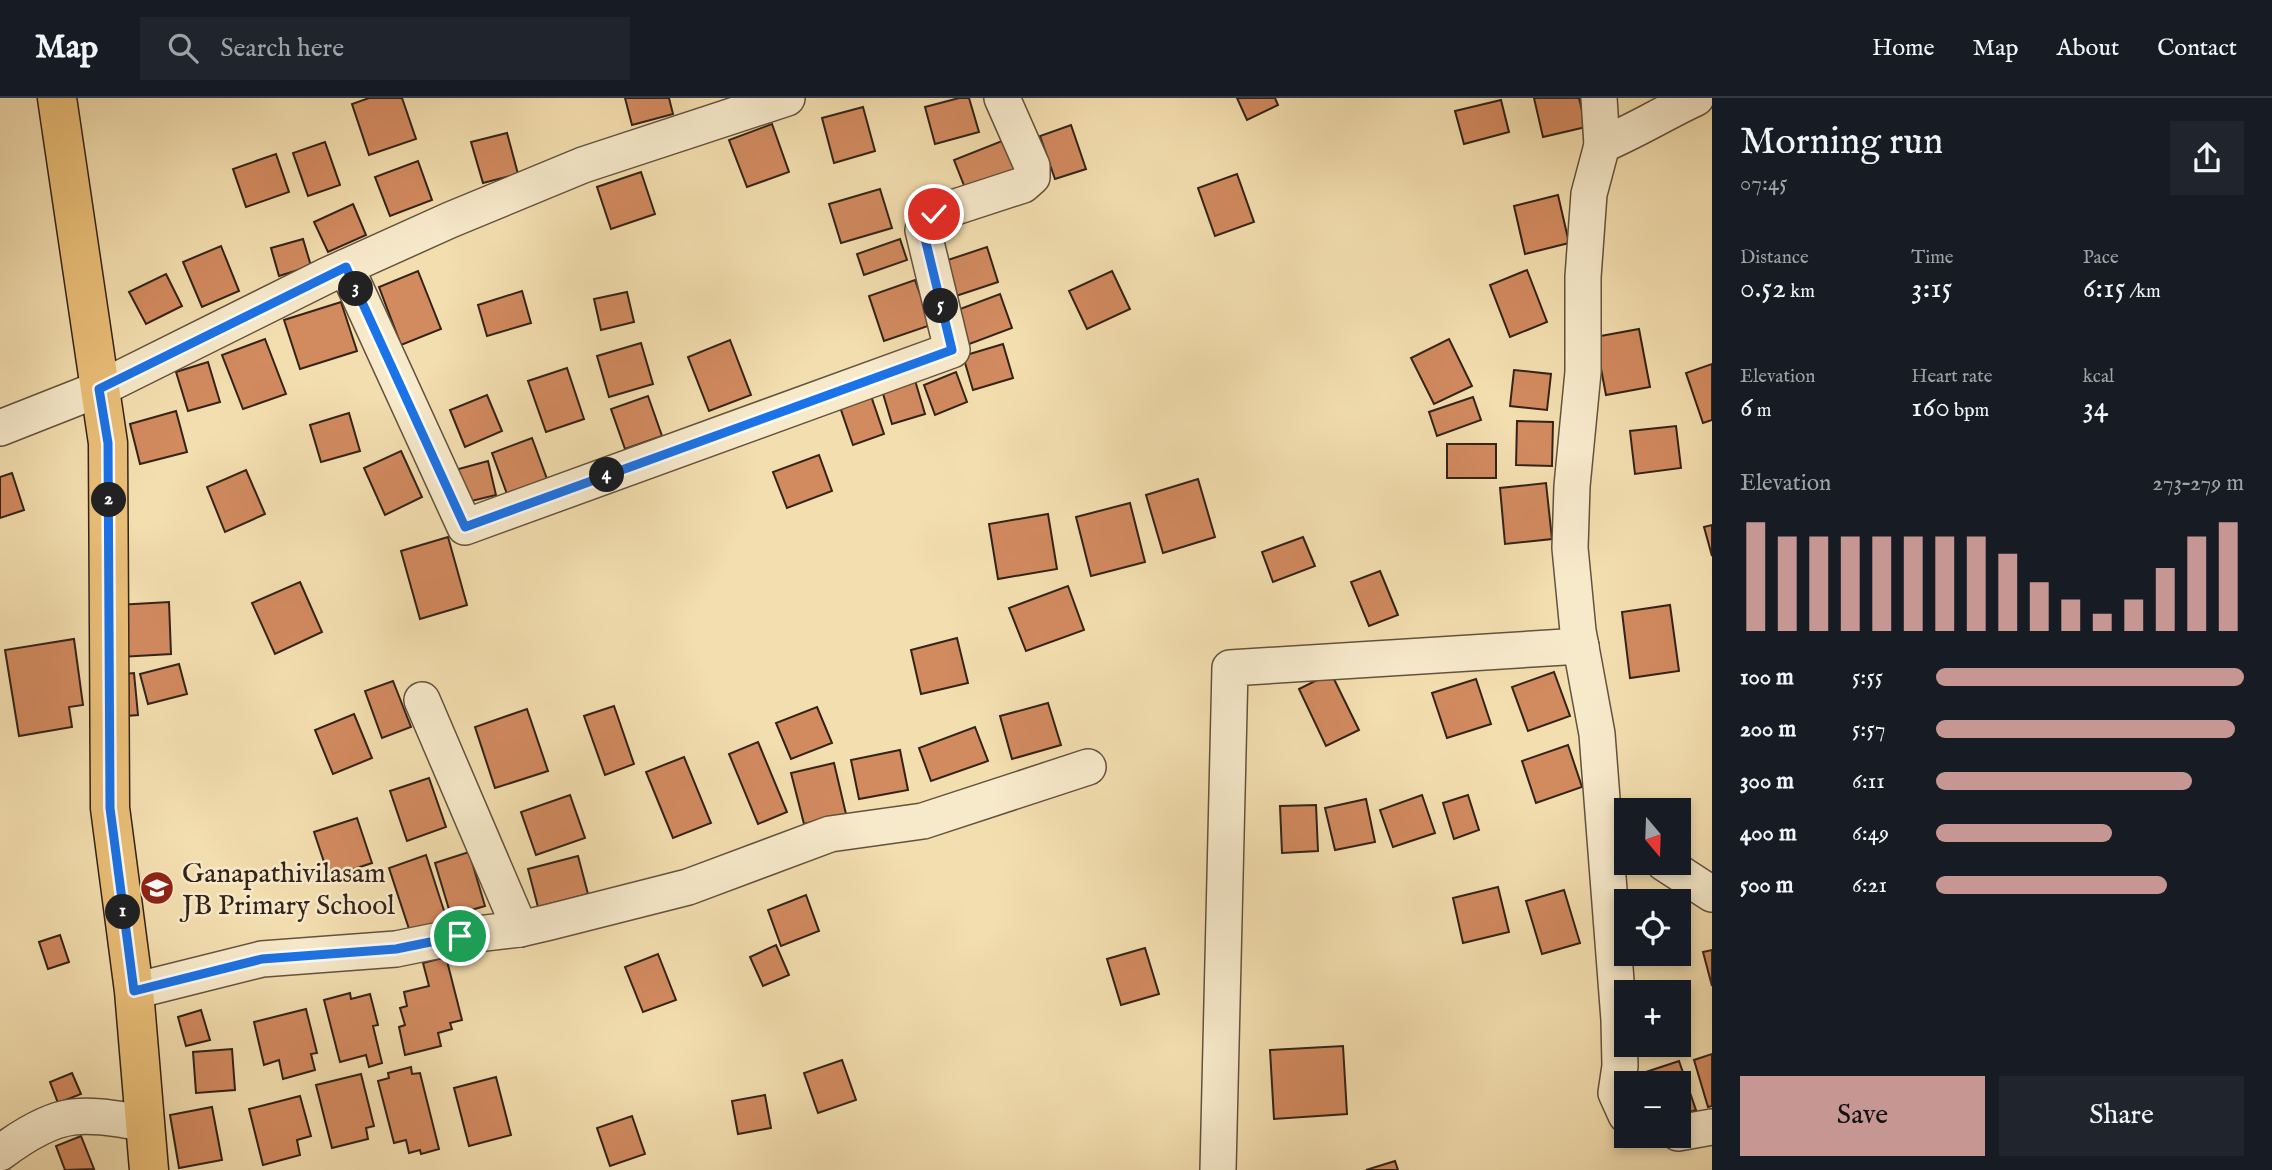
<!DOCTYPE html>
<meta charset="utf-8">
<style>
:root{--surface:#171b24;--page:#20242c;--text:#f1f3f6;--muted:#9ea1a6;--line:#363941;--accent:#c59692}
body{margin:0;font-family:"IM FELL English",serif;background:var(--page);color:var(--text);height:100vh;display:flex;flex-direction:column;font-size:26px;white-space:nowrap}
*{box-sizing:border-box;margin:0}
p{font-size:23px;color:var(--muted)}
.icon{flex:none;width:38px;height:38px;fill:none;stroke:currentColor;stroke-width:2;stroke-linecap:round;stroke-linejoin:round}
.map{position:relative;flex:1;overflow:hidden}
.panel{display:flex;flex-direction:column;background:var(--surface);width:560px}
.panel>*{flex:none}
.needle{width:46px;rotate:161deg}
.tools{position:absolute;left:1614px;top:700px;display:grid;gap:14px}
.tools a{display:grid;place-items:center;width:77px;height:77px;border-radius:0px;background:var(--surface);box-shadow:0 4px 10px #0003;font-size:35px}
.pin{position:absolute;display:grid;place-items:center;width:60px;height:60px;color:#fff;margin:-30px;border:4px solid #fff;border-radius:50%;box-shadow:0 2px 7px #0007}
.km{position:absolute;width:35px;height:35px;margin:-18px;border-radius:50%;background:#222;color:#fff;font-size:19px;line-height:35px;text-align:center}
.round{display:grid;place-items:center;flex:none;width:74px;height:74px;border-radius:0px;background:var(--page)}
.head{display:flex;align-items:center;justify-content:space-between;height:119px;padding:0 28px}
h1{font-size:38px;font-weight:600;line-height:52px}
.figures{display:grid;grid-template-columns:repeat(3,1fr);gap:10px;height:119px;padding:7px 28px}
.figures div{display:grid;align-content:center}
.figures b{font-size:30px;font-weight:600}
.figures small{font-size:19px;font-weight:400}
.figures p{font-size:19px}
.chart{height:196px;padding:14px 28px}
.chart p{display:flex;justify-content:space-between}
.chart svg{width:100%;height:126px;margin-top:7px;stroke:var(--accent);stroke-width:6}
.primary-button{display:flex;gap:14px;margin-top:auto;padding:14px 28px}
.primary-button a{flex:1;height:80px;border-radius:0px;background:var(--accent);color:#111;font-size:28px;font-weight:600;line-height:80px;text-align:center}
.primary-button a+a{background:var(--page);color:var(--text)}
ul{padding:0 28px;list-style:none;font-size:23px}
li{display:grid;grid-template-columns:112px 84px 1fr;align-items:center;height:52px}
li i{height:18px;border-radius:9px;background:var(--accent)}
header{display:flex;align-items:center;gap:42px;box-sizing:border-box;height:98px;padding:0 35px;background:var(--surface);border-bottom:2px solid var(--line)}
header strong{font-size:33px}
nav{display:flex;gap:38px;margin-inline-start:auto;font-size:24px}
.search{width:490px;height:63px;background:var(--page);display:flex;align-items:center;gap:18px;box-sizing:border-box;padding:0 24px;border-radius:0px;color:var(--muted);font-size:26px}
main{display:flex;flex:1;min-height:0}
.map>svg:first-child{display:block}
.building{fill:#d28a5f;stroke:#332319;stroke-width:2}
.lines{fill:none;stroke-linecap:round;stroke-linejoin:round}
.minor-casing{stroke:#63523e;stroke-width:38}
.major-casing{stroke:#332319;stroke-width:41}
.minor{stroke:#f7eacb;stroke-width:35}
.major{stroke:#eabf78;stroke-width:38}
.route-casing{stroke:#fff;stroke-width:14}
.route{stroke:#1a73e8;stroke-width:9}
.labels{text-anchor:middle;stroke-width:5;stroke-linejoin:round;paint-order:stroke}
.poi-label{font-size:28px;fill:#332319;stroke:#f7eacb;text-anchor:start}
</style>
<header>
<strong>Map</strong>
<div class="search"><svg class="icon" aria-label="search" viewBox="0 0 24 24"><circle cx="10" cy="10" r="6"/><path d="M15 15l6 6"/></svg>Search here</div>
<nav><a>Home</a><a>Map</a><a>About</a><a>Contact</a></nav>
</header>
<main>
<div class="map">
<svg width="1712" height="1072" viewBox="0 0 1712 1072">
<rect width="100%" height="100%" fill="#f3deaf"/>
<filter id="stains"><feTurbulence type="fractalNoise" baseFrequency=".00286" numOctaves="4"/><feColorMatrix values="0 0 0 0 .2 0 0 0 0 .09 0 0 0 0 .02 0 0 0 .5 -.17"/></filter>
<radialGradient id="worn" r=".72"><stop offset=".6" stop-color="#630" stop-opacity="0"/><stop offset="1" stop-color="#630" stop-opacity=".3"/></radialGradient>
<g class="building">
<path d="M369 0H402L416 41 369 57 352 6Z"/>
<path d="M625 0H669L673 16 632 27Z"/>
<path d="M959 0H969L979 34 935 46 925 9Z"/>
<path d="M1237 0H1275L1278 7 1247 22Z"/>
<path d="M1534 0H1579L1586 29 1543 39Z"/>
<path d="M1501 2 1509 34 1464 46 1455 13Z"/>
<path d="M863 9 875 53 834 65 822 20Z"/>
<path d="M772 26 789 74 747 89 729 42Z"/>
<path d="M1071 27 1086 71 1055 81 1040 38Z"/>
<path d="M507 35 518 76 483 85 471 44Z"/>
<path d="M1007 41 1020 75 967 95 954 62Z"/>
<path d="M325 44 340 87 308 98 293 55Z"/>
<path d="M276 56 289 94 246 109 233 71Z"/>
<path d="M418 63 432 102 390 118 375 79Z"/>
<path d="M641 74 655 116 611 131 597 89Z"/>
<path d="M1237 76 1254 124 1215 138 1198 90Z"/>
<path d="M880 91 892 130 841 145 829 106Z"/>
<path d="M1558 97 1569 145 1525 156 1514 108Z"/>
<path d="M353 106 366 137 328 154 314 124Z"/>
<path d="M303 141 311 168 279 178 271 150Z"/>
<path d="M900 141 907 162 864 177 857 156Z"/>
<path d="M221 148 239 193 202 209 183 164Z"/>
<path d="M987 149 998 184 950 200 939 165Z"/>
<path d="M1527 172 1547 224 1510 239 1490 187Z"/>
<path d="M418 173 441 231 401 247 379 189Z"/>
<path d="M1112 173 1130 211 1087 231 1069 193Z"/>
<path d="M166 176 182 208 146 226 129 194Z"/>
<path d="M915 182 931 227 884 243 869 198Z"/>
<path d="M522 193 531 225 487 238 478 207Z"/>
<path d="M627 194 634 224 601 232 594 201Z"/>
<path d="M1000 196 1012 230 964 248 952 214Z"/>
<path d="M341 204 357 253 300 271 284 222Z"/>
<path d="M1639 231 1650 289 1606 297 1595 239Z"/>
<path d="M265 241 286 296 243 311 222 257Z"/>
<path d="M1449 241 1472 288 1434 306 1411 260Z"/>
<path d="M730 242 751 297 709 313 688 259Z"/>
<path d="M641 245 653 286 609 299 597 258Z"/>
<path d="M1003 246 1013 280 973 292 963 258Z"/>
<path d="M208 264 220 304 188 313 176 274Z"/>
<path d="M1712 266V322L1703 325 1686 275Z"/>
<path d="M567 270 584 321 546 334 528 283Z"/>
<path d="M1514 272 1551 276 1547 312 1510 308Z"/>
<path d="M956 274 967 304 935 317 924 287Z"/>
<path d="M914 279 925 316 892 326 881 289Z"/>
<path d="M870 295 884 336 853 347 839 306Z"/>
<path d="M487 297 502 333 465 349 450 312Z"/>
<path d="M648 298 662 338 625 351 611 311Z"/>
<path d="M1473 299 1481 322 1437 338 1429 314Z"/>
<path d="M176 313 187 354 140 366 130 326Z"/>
<path d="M349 315 360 353 321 364 310 327Z"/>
<path d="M1517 323 1553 324 1552 368 1516 367Z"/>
<path d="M1676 328 1681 370 1635 376 1630 333Z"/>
<path d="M532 340 547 381 507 396 492 355Z"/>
<rect x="1447" y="346" width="49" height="34"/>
<path d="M401 353 422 399 385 417 364 370Z"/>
<path d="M819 357 832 393 787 410 773 374Z"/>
<path d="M488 363 496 397 463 405 455 372Z"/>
<path d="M246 372 265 416 225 434 207 389Z"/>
<path d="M12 375 24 412 0 420V379Z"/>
<path d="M1198 381 1215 439 1163 455 1146 397Z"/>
<path d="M1546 385 1552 441 1505 446 1500 390Z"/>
<path d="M1130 405 1145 464 1091 478 1076 419Z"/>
<path d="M1048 416 1057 471 998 481 989 426Z"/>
<path d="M1712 427V458L1704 429Z"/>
<path d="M448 439 467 507 420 521 401 453Z"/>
<path d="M1303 439 1315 468 1273 484 1262 454Z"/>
<path d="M1380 473 1398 517 1369 528 1351 484Z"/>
<path d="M300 484 322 534 275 556 252 505Z"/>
<path d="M1068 488 1084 532 1026 553 1009 510Z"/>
<path d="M169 504 171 556 120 559 117 507Z"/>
<path d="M1670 507 1679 573 1630 580 1622 514Z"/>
<path d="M957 540 968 585 921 596 911 552Z"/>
<path d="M74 541 83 607 69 609 72 629 19 638 5 552Z"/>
<path d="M179 566 187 596 148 606 140 576Z"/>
<path d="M1554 574 1570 618 1528 633 1512 589Z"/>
<path d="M134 575 138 617 114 619 111 577Z"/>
<path d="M1331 575 1359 632 1326 648 1299 591Z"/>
<path d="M1476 581 1491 626 1447 640 1432 595Z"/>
<path d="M393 583 411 629 382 640 365 593Z"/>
<path d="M1048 605 1061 647 1012 661 1000 618Z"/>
<path d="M614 608 634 666 605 677 584 618Z"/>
<path d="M817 609 832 645 791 661 776 625Z"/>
<path d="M527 611 548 673 495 690 475 629Z"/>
<path d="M354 616 372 660 333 676 315 632Z"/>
<path d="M975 629 988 663 931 683 919 650Z"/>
<path d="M758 644 787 714 758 726 729 656Z"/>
<path d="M1568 647 1582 689 1536 705 1522 663Z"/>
<path d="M900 652 908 692 859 701 851 662Z"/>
<path d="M684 659 711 725 673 740 646 674Z"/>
<path d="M834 665 846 716 804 726 791 675Z"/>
<path d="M429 680 446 729 407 743 390 693Z"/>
<path d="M570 697 585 740 536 757 521 714Z"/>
<path d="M1422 697 1435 735 1393 749 1380 712Z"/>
<path d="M1468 697 1479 732 1454 741 1443 705Z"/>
<path d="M1366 701 1375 744 1335 752 1325 710Z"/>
<path d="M1316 707 1318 753 1282 755 1280 708Z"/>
<path d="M357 720 372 765 329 779 314 734Z"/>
<path d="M469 754 485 808 451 818 435 765Z"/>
<path d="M426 757 448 825 411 837 389 770Z"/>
<path d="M578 758 588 796 538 809 528 771Z"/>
<path d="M1498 789 1509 834 1463 845 1453 800Z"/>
<path d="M1564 792 1580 845 1542 856 1526 803Z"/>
<path d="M806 797 819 833 781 848 768 812Z"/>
<path d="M60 837 69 864 48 871 39 844Z"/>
<path d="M776 847 789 877 763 888 750 859Z"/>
<path d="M1145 850 1159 896 1121 907 1107 861Z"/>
<path d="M1712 852V888L1703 854Z"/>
<path d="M658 856 676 902 643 914 625 869Z"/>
<path d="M446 859 462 922 450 925 452 931 438 935 441 948 405 957 399 929 405 927 400 910 407 908 404 894 429 888 423 865Z"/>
<path d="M350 895 351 901 370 896 378 927 373 928 382 965 369 969 366 957 340 964 324 902Z"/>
<path d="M306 911 317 955 311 956 315 972 283 981 279 962 264 967 254 924Z"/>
<path d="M201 912 210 942 186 948 178 919Z"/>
<path d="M1343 948 1347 1016 1274 1021 1270 952Z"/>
<path d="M232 951 235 992 196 995 193 954Z"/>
<path d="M1712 956V1008L1708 1009 1694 962Z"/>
<path d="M842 962 856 1002 818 1015 804 975Z"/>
<path d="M1679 963 1696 1012 1678 1018V985H1649L1646 974Z"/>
<path d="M411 969 412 976 420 975 439 1051 421 1056 420 1052 409 1055 406 1042 394 1045 378 983 389 980 388 975Z"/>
<path d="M72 975 81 996 58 1005 50 984Z"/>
<path d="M361 976 374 1028 366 1030 368 1041 332 1050 316 987Z"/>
<path d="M496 979 511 1037 469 1048 454 990Z"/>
<path d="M765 997 771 1030 738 1036 732 1003Z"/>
<path d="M300 998 311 1038 297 1042 300 1057 263 1067 249 1011Z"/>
<path d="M212 1009 222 1062 179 1070 170 1017Z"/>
<path d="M632 1018 645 1056 610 1068 597 1030Z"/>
<path d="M81 1038 94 1071 65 1072 56 1048Z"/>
<path d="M1395 1063 1398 1072H1366Z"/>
</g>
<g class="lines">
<g class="minor-casing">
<g id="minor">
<path d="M1599 0 1602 47"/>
<path d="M346 169 465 429 952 252 923 132 934 116 1023 87 1032 79V68L1002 0"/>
<path d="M0 330 99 291 328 177 450 122 583 67 787 0"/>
<path d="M422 602 520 831"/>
<path d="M1664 765 1712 796"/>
<path d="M134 893 262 861 396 851 460 838 520 831 550 824 688 789 830 736 923 723 1088 669"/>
<path d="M1626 1017 1616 995 1620 968 1619 922 1597 636 1578 533 1570 450 1572 388 1583 274V179L1589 96 1602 47C1635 33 1664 15 1696 0"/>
<path d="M1678 1035 1712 1029"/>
<path d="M0 1055C20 1040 47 1022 73 1019 96 1016 122 1022 145 1025"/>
<path d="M1218 1072 1230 570 1581 548"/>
</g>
</g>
<g class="major-casing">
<path id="major" d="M57 0 108 345 110 710 134 893 149 1072"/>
</g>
<use href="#minor" class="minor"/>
<use href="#major" class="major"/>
</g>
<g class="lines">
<g class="route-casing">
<path id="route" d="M460 838 396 851 262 861 134 893 110 710 108 345 99 291 346 169 465 429 952 252 923 132 934 116"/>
</g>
<use href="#route" class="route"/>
</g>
<defs>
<g id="school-disc" transform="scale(1.75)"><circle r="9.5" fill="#8f2418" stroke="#f7eacb"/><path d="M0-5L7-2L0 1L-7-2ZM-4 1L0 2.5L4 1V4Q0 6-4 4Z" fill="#fff"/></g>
</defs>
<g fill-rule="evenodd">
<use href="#school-disc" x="157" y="790"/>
</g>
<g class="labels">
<g class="poi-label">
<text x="182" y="784">Ganapathivilasam<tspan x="182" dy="32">JB Primary School</tspan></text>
</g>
</g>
<rect width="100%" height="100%" filter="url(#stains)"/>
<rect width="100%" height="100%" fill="url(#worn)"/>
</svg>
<div class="tools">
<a><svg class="needle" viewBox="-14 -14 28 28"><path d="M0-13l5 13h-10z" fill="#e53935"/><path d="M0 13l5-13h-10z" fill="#9ea1a6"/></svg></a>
<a><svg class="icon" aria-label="locate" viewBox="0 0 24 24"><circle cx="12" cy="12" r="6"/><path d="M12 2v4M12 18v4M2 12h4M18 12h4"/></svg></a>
<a>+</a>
<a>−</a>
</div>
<div class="pin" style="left:460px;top:838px;background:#1e9e55"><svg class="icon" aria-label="arrive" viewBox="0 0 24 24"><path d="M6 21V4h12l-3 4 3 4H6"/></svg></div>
<div class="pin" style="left:934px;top:116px;background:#d93025"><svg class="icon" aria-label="check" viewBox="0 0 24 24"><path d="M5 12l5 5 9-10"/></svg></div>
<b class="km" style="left:123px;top:814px">1</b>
<b class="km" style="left:109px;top:402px">2</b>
<b class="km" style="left:356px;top:191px">3</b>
<b class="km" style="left:607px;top:377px">4</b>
<b class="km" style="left:941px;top:208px">5</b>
</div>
<section class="panel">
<div class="head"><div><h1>Morning run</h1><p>07:45</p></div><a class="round"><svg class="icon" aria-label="share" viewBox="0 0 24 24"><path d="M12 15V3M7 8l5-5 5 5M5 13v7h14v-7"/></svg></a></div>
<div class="figures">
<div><p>Distance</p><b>0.52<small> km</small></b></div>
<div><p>Time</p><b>3:15</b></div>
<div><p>Pace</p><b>6:15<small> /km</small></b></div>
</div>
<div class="figures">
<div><p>Elevation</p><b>6<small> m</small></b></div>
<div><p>Heart rate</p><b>160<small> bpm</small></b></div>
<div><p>kcal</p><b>34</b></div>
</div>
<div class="chart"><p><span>Elevation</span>273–279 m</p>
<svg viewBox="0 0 160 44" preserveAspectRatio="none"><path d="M5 44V6M15 44V11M25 44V11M35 44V11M45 44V11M55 44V11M65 44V11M75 44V11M85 44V17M95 44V27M105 44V33M115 44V38M125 44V33M135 44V22M145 44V11M155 44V6"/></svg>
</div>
<ul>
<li><b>100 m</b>5:55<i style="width:100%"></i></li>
<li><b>200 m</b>5:57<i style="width:97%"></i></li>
<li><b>300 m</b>6:11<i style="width:83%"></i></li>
<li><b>400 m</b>6:49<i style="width:57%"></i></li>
<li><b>500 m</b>6:21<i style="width:75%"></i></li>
</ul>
<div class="primary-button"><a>Save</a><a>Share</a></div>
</section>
</main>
